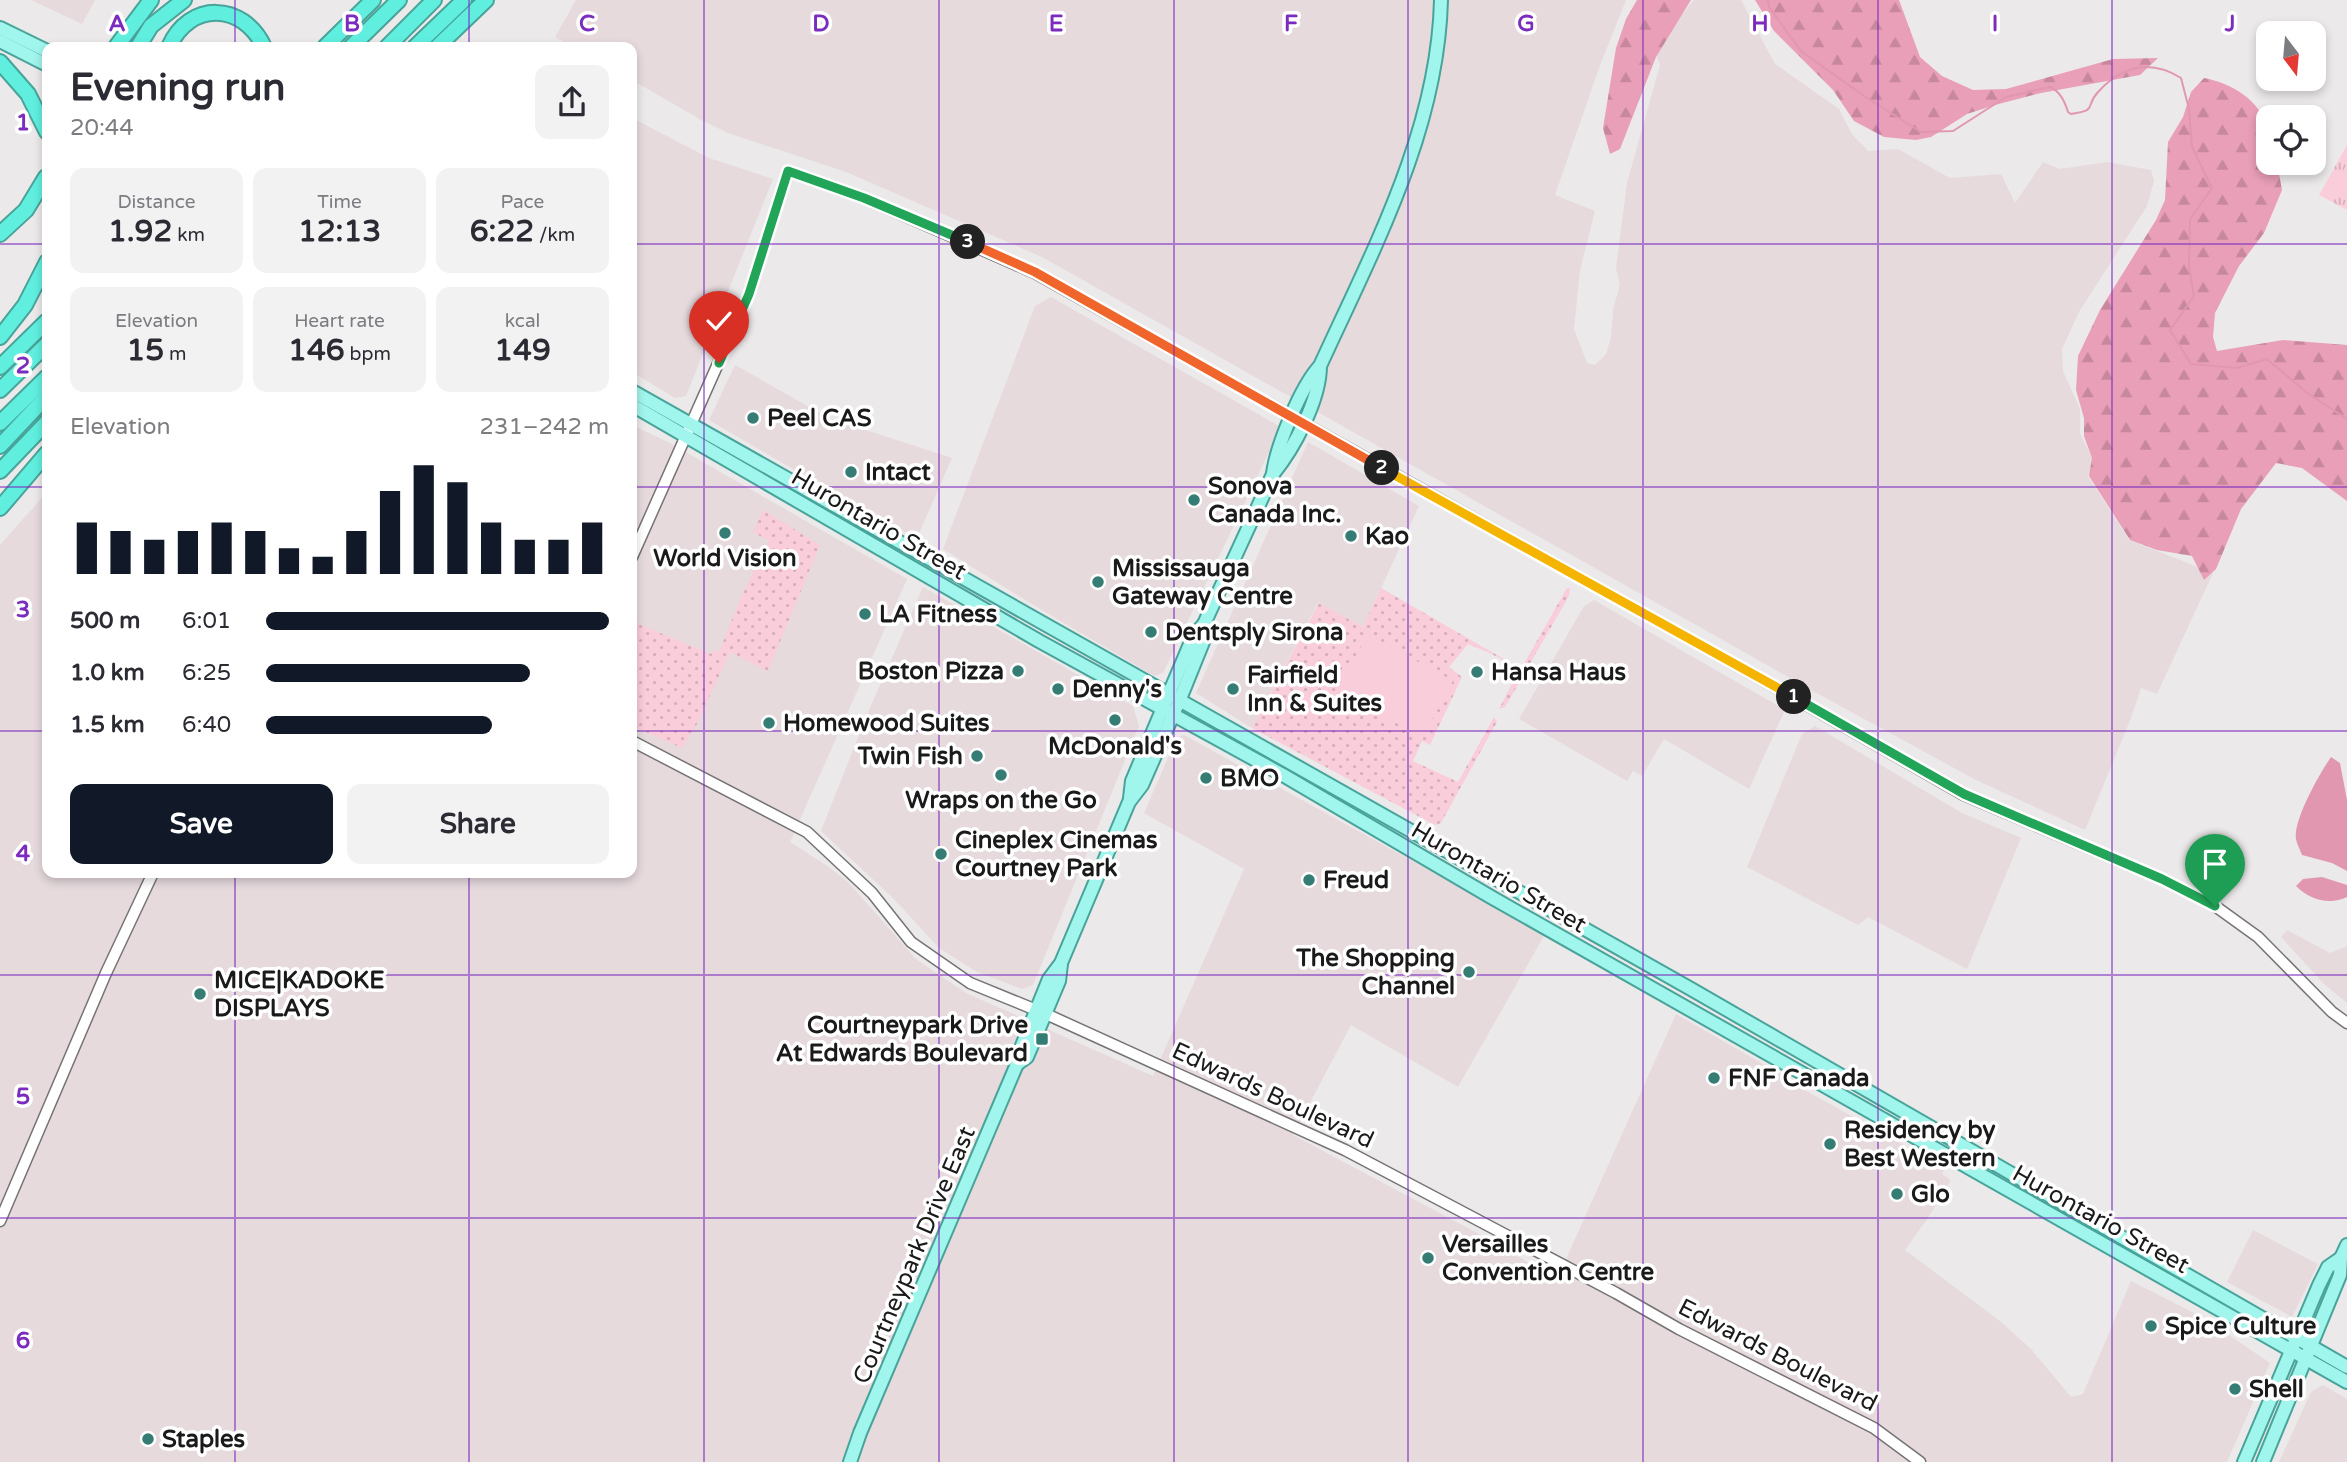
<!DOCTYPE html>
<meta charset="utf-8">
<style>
:root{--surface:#fff;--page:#f2f2f3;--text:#2b2b33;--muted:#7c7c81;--accent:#111827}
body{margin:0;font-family:"Varela Round",sans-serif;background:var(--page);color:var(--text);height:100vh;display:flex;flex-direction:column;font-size:26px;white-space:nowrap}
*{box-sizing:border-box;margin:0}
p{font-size:23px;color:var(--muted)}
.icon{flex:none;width:38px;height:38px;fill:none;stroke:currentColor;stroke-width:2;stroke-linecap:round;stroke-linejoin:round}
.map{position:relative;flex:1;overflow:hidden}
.panel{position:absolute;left:42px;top:42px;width:595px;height:836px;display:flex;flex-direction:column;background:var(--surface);border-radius:14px;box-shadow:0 4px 10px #0003}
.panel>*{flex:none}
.needle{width:46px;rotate:164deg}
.tools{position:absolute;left:2256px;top:21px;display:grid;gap:14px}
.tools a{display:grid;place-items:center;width:70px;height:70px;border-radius:14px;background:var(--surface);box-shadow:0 4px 10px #0003;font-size:35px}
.pin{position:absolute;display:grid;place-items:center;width:60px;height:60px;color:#fff;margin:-72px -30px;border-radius:50% 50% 50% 0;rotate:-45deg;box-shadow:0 0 7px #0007}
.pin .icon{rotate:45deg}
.km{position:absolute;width:35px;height:35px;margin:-18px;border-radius:50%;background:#222;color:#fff;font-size:19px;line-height:35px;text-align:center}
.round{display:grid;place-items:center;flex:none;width:74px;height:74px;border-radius:14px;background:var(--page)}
.headline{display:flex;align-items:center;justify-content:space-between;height:119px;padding:0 28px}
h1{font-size:38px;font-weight:800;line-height:52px}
.metrics{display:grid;grid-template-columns:repeat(3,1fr);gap:10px;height:119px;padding:7px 28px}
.metrics div{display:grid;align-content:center;border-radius:14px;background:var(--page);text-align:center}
.metrics b{font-size:30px;font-weight:800}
.metrics small{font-size:19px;font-weight:400}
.metrics p{font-size:19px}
.chart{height:196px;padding:14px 28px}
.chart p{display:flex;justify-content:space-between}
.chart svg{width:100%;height:126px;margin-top:7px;stroke:var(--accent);stroke-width:6}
.primary-button{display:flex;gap:14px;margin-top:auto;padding:14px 28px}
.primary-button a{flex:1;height:80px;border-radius:14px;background:var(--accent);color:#fff;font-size:28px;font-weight:800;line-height:80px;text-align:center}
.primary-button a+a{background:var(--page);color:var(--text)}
ul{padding:0 28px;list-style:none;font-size:23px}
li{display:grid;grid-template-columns:112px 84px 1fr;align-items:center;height:52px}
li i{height:18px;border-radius:9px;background:var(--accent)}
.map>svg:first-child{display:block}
.built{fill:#e6dadd}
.grass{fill:url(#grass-dots)}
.forest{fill:url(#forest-firs)}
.park{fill:url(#park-tufts)}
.pitch{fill:#f9cdda}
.water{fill:#e197af}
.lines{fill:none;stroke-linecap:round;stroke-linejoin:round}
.stream{stroke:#e197af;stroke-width:2}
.minor-casing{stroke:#767374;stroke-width:13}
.major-casing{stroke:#48a49a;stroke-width:16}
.highway-casing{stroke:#48a49a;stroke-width:18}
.minor{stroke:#fff;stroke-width:10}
.major{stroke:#a0f5ec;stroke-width:12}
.highway{stroke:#60efdf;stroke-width:14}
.split-1-casing{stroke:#fff;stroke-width:14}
.split-2-casing{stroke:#fff;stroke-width:14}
.split-3-casing{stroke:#fff;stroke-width:14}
.split-4-casing{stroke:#fff;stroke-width:14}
.split-1{stroke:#22a559;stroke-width:9}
.split-2{stroke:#f5b400;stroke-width:9}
.split-3{stroke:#f0652b;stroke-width:9}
.split-4{stroke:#22a559;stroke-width:9}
.grid{fill:none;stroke:#7b2cbf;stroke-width:2;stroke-opacity:0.55}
.poi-dot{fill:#357c74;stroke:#fff;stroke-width:2.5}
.labels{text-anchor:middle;stroke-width:7;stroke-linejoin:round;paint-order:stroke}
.poi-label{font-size:24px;font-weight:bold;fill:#1b1a1a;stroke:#fff;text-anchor:start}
.street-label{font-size:24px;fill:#1b1a1a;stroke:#fff}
.grid-label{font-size:23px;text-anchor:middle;font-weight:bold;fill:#7b2cbf;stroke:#fff;stroke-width:7;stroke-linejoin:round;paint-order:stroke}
</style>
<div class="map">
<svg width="2347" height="1462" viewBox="0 0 2347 1462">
<defs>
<pattern id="grass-dots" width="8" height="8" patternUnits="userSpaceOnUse" patternTransform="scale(1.75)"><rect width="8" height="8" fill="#f9cdda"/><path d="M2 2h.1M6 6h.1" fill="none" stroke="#d5afba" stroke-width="1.8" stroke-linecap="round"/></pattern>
<pattern id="forest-firs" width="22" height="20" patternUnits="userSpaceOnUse" patternTransform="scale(1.75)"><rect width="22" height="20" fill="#e99fb7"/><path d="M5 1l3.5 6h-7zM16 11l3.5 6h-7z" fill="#c7889d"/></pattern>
<pattern id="park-tufts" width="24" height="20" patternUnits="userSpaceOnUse" patternTransform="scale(1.75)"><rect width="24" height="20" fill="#f9cdda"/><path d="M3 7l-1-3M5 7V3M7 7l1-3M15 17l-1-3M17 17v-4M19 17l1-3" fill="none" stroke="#d5afba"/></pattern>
</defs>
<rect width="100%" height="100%" fill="#ece9ea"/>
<g class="built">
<path d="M31 0H95L82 24Z"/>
<path d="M576 0H1626L1599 68 1555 195 1595 211 1580 270 1574 329 1587 363 1595 365 1606 354 1611 338 1613 309 1620 285 1616 268 1627 183 1660 65 1654 49 1694 0H1741L1775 64 1839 109 1852 134 1868 151 1898 149 1950 178 2001 174 2015 203 2043 162 2060 169 2107 162 2151 170 2154 181 2147 206 2079 312 2062 349 2063 371 2080 409V434L2094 461 2088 476 2129 540 2213 573 2157 694 2141 688 2131 718 2085 830 1976 780 1822 696 1042 257 846 172 728 133 703 121 632 80V47H573L555 37Z"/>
<path d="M632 118 709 158 773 179 686 396 675 398 632 372Z"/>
<path d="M1051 297 1281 427 1163 673 1154 676 1040 609 943 549 1035 306Z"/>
<path d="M735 365 829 418 952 458 917 538 875 517 709 420Z"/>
<path d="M632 425 668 442 907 579 790 842 826 865 848 882 916 959 966 993 1153 1076 1244 869 1144 813 1177 737 1184 735 1545 934 1458 1087 1351 1025 1293 1135 1479 1234 1557 1279 1676 1014 1791 1080 1790 1082 1946 1168 1942 1174 1951 1180 1928 1218 1905 1250 2000 1321 2031 1349 2071 1397 2083 1394 2131 1281 2204 1318 2270 1363 2227 1462H0V545L47 492V873H632Z"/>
<path d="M1308 442 1419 506 1363 627 1318 603 1252 728 1196 693Z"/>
<path d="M923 587 1133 706 1139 726 1033 985 1022 989 977 972 939 948 892 897 821 831 866 717Z"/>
<path d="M1594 600 1785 710 1749 789 1664 739 1642 776 1633 771 1627 781 1519 719 1584 606Z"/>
<path d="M1815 726 1962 813 2021 838 1967 969 1868 917 1858 925 1747 867 1802 734Z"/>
<path d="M2287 930 2330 953 2347 946V1003L2324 984 2281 937Z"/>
<path d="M2253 1230 2318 1264 2292 1317 2227 1282Z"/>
<path d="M2323 1385 2347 1399V1462H2279L2311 1392Z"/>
</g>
<g class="grass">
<path d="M763 510 820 545 768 671 730 652 697 724 682 748 632 726V619L641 625 711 654 713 650 719 652 741 597 769 541 753 532Z"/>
<path d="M1381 588 1521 669 1567 588H1570L1569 596 1505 707 1499 709 1516 676C1509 658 1484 651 1468 644L1449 667 1462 677 1430 745 1422 741 1413 761 1458 782 1494 717 1497 722 1441 823 1435 825 1252 728 1319 603 1363 627Z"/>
</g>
<g class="forest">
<path d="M1637 0H1691L1656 57 1620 149 1610 154 1603 128 1616 48 1626 19Z"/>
<path d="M1755 0H1899L1920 57 1942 76 1973 90 2006 89 2113 59 2158 58 2140 75 2041 93 1995 105 1967 114 1931 137 1916 140 1884 137 1854 121 1833 90 1774 31Z"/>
<path d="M2204 78C2231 83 2261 100 2267 129 2270 139 2268 152 2268 163H2277L2282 190 2264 233 2239 266 2215 313 2213 337 2217 351 2283 340 2347 345V501L2302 468 2276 463 2241 509 2216 569 2204 580 2192 556 2157 550 2130 540 2089 476 2092 458 2084 436V418L2076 390 2078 356 2100 310 2156 220 2165 200 2168 142 2183 117 2191 92Z"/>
</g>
<path class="park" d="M2347 145V210L2319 195Z"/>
<g class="pitch">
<path d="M2347 163V201L2332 193Z"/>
<path d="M1368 634 1453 681 1422 737 1337 690Z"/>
</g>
<g class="water">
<path d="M2331 757 2340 763 2347 800V871L2332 863 2302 855C2300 850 2297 844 2296 839 2293 820 2320 773 2331 757Z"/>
<path d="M2322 877 2347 885V897C2329 906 2309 899 2296 886L2303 879Z"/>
</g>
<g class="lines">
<path class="stream" d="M1768 0 1769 7 1801 51 1864 96 1921 132 1953 131 2006 97 2050 87C2060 91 2065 102 2068 112L2071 114C2099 110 2084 107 2098 92 2122 66 2150 59 2181 78L2189 109 2192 147 2212 188 2190 219 2189 266 2194 296 2170 330 2191 364 2237 368 2267 359 2306 392 2347 419"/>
<g class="minor-casing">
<g id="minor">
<path d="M632 557 749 294 788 171 864 198 1035 273 1800 701 1964 795 2162 879 2215 906 2258 937 2332 1012 2347 1023"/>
<path d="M632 741 807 832 872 893 911 942 970 983 1046 1014 1345 1150 1616 1293 1679 1329 1874 1428 1920 1462"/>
<path d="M0 1221 106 973 153 873"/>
</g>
</g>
<g class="major-casing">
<g id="major">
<path d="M0 28 47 51"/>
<path d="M0 41 47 65"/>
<path d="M632 391 1691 989 2347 1367"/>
<path d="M632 405 1039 641 1283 775 1491 897 2347 1382"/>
<path d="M1273 474C1276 447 1301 386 1320 366 1373 250 1438 130 1441 0"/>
<path d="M1130 798 1132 781 1193 637 1204 624 1273 474C1294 448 1320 400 1320 366"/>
<path d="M1017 1064 1027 1057 1059 981 1061 964"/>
<path d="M850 1462 860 1433 1017 1064 1019 1053 1049 979 1061 963 1129 802 1142 785 1180 699 1203 642 1204 624"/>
<path d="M2244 1462 2319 1285 2328 1267 2341 1258"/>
<path d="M2263 1462 2340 1275 2341 1258 2347 1245"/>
</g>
</g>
<g class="highway-casing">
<g id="highway">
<path d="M116 47 151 0"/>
<path d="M138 47 151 26 184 0"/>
<path d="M169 47C189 1 243 2 264 47"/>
<path d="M325 47 373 0"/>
<path d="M351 47 399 0"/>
<path d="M387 47 434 0"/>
<path d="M415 47 464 0"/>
<path d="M437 47 486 0"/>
<path d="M0 62 28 94 47 132"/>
<path d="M0 234 26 210 46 177"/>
<path d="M0 337 25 305 47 262"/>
<path d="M0 367 47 321"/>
<path d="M0 390 47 344"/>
<path d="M0 423 47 377"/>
<path d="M0 446 47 396"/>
<path d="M0 471 47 422"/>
<path d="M0 508 47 453"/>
</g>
</g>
<use href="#minor" class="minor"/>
<use href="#major" class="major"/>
<use href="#highway" class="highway"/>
</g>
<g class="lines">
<g class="split-1-casing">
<path id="split-1" d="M1794 697 1964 794 2162 879 2215 906"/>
</g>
<g class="split-2-casing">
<path id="split-2" d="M1382 468 1794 697"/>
</g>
<g class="split-3-casing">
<path id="split-3" d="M968 242 1035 272 1382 468"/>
</g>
<g class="split-4-casing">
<path id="split-4" d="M719 363 749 294 788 171 864 198 968 242"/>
</g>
<use href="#split-1" class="split-1"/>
<use href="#split-2" class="split-2"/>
<use href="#split-3" class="split-3"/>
<use href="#split-4" class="split-4"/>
</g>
<path class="grid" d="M235 0V47M469 0V47M704 0V1462M939 0V1462M1174 0V1462M1408 0V1462M1643 0V1462M1878 0V1462M2112 0V1462M0 244H47M632 244H2347M0 487H47M632 487H2347M0 731H47M632 731H2347M235 873V1462M469 873V1462M0 975H2347M0 1218H2347"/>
<g class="poi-dot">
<circle cx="753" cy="418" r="7"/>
<circle cx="851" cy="472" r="7"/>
<circle cx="1194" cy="500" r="7"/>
<circle cx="725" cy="533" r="7"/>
<circle cx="1351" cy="536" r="7"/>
<circle cx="1098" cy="582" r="7"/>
<circle cx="865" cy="614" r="7"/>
<circle cx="1151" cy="632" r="7"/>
<circle cx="1018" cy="671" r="7"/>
<circle cx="1477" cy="672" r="7"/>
<circle cx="1058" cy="689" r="7"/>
<circle cx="1233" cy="689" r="7"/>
<circle cx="1115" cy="720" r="7"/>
<circle cx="769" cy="723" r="7"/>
<circle cx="977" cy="756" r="7"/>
<circle cx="1001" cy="775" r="7"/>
<circle cx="1206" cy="778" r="7"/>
<circle cx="941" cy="854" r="7"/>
<circle cx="1309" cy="880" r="7"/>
<circle cx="1469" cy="972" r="7"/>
<circle cx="200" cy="994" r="7"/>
<rect x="1035" y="1032" width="14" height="14" rx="3.5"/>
<circle cx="1714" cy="1078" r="7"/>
<circle cx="1830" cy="1144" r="7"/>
<circle cx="1897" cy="1194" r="7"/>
<circle cx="1428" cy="1258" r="7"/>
<circle cx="2151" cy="1326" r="7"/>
<circle cx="2235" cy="1389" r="7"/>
<circle cx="148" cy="1439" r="7"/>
</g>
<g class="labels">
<g class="poi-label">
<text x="767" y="426">Peel CAS</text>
<text x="865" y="480">Intact</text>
<text x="1208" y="494">Sonova<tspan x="1208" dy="28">Canada Inc.</tspan></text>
<text x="1365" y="544">Kao</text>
<text x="725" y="566" text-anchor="middle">World Vision</text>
<text x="1112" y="576">Mississauga<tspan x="1112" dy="28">Gateway Centre</tspan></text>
<text x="879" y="622">LA Fitness</text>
<text x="1165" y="640">Dentsply Sirona</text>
<text x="1004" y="679" text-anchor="end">Boston Pizza</text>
<text x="1491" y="680">Hansa Haus</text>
<text x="1247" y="683">Fairfield<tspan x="1247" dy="28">Inn &amp; Suites</tspan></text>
<text x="1072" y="697">Denny's</text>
<text x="783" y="731">Homewood Suites</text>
<text x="1115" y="754" text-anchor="middle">McDonald's</text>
<text x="963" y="764" text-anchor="end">Twin Fish</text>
<text x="1220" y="786">BMO</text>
<text x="1001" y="808" text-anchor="middle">Wraps on the Go</text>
<text x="955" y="848">Cineplex Cinemas<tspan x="955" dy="28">Courtney Park</tspan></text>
<text x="1323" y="888">Freud</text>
<text x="1455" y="966" text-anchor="end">The Shopping<tspan x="1455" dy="28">Channel</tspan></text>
<text x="214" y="988">MICE|KADOKE<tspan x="214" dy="28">DISPLAYS</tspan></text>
<text x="1028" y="1033" text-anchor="end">Courtneypark Drive<tspan x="1028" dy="28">At Edwards Boulevard</tspan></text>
<text x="1728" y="1086">FNF Canada</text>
<text x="1844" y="1138">Residency by<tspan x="1844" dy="28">Best Western</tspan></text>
<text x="1911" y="1202">Glo</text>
<text x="1442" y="1252">Versailles<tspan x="1442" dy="28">Convention Centre</tspan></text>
<text x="2165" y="1334">Spice Culture</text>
<text x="2249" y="1397">Shell</text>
<text x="162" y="1447">Staples</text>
</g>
<g class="street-label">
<text transform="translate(879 524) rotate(30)" y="8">Hurontario Street</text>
<text transform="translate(1499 877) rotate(30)" y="8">Hurontario Street</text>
<text transform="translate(1273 1095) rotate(25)" y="8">Edwards Boulevard</text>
<text transform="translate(2101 1219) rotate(29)" y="8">Hurontario Street</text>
<text transform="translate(914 1255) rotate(-67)" y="8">Courtneypark Drive East</text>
<text transform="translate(1778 1355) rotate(27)" y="8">Edwards Boulevard</text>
</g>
</g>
<g class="grid-label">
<text x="117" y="31">A</text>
<text x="352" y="31">B</text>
<text x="587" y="31">C</text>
<text x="821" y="31">D</text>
<text x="1056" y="31">E</text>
<text x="1291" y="31">F</text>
<text x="1526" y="31">G</text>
<text x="1760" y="31">H</text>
<text x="1995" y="31">I</text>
<text x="2230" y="31">J</text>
<text x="23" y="130">1</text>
<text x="23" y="373">2</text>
<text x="23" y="617">3</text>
<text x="23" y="861">4</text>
<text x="23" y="1104">5</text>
<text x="23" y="1348">6</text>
</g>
</svg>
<div class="tools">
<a><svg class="needle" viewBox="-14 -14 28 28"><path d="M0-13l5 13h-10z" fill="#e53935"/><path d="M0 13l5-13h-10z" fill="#7c7c81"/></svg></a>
<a><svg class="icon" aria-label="locate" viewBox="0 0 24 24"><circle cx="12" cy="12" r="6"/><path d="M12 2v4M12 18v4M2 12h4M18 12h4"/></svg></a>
</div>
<div class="pin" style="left:2215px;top:906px;background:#1e9e55"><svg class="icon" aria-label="arrive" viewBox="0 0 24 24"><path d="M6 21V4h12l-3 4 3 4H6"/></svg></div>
<div class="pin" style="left:719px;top:363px;background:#d93025"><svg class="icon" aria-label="check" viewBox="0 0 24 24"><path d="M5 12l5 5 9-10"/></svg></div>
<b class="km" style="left:1794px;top:697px">1</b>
<b class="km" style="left:1382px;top:468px">2</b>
<b class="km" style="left:968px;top:242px">3</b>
<section class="panel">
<div class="headline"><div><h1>Evening run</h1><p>20:44</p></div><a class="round"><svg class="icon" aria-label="share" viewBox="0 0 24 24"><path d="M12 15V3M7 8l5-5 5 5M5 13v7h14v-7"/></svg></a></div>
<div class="metrics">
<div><p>Distance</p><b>1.92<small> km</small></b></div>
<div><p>Time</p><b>12:13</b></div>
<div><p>Pace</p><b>6:22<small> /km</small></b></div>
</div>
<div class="metrics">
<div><p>Elevation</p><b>15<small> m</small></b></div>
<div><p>Heart rate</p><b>146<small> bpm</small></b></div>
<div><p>kcal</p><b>149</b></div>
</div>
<div class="chart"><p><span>Elevation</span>231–242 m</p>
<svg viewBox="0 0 160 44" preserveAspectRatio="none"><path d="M5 44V26M15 44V29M25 44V32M35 44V29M45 44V26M55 44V29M65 44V35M75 44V38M85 44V29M95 44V15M105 44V6M115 44V12M125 44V26M135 44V32M145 44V32M155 44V26"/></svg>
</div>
<ul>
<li><b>500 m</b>6:01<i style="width:100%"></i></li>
<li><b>1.0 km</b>6:25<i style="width:77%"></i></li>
<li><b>1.5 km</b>6:40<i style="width:66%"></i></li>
</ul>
<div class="primary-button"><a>Save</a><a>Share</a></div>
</section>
</div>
